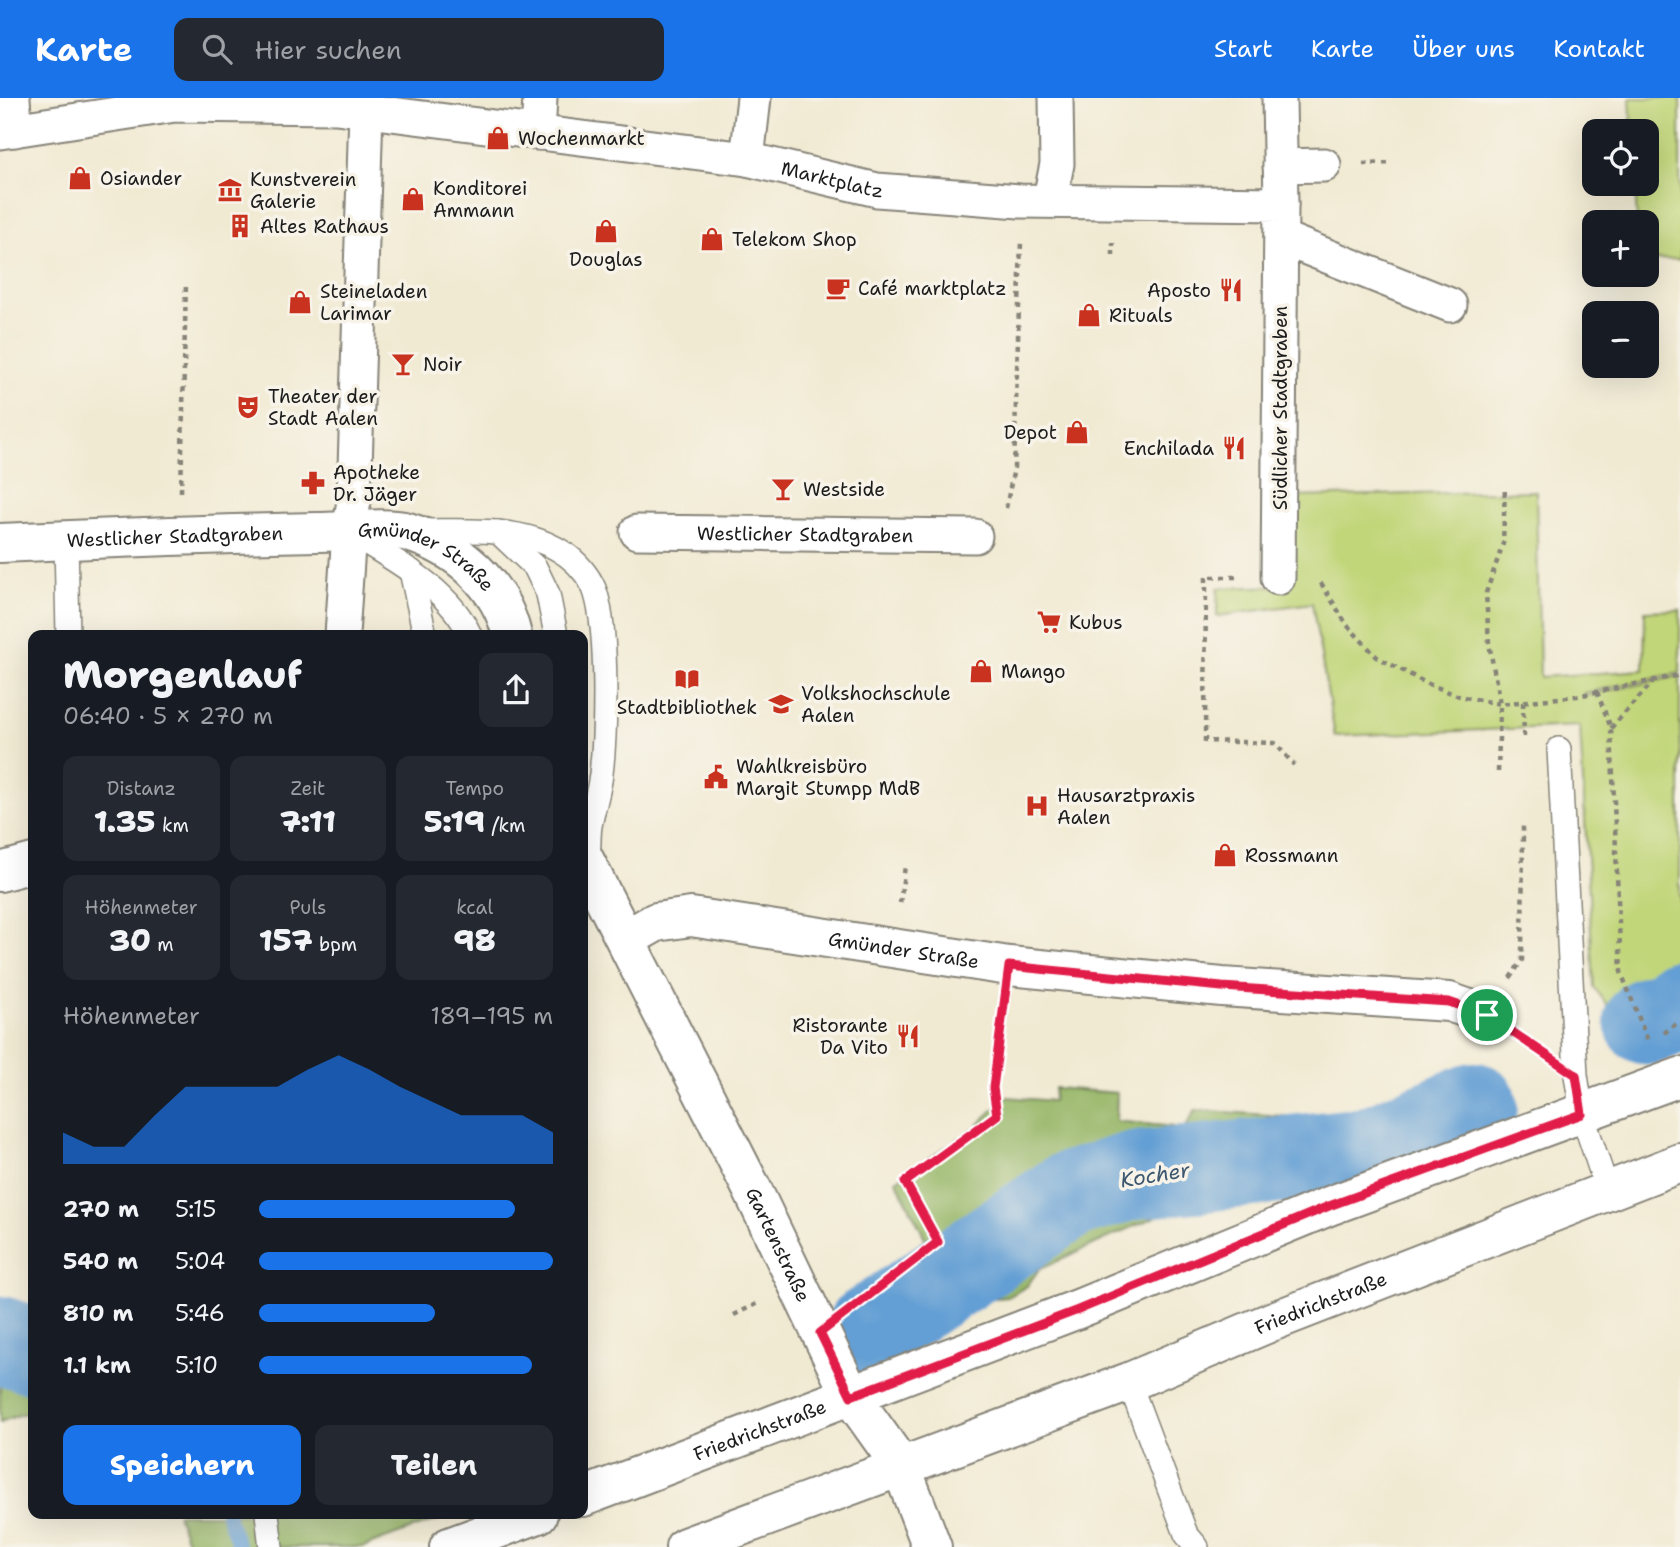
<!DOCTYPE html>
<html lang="de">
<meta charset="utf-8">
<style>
:root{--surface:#171b24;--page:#242831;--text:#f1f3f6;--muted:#9ea1a6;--accent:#1a73e8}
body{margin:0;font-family:"Shantell Sans",sans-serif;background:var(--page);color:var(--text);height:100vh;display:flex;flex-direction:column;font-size:26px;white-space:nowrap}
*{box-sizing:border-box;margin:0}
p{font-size:23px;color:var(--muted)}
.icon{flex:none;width:38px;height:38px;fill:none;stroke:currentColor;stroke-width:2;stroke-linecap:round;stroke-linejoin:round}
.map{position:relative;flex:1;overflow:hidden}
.side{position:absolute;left:28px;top:532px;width:560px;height:889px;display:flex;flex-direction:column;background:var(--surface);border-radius:14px;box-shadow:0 7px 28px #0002}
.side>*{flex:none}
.tools{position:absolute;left:1582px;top:21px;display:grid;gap:14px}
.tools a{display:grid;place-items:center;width:77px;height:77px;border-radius:14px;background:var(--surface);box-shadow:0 7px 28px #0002;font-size:35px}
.pin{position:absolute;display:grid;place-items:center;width:60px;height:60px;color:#fff;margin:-30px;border:4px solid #fff;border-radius:50%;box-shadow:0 2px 7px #0007}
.round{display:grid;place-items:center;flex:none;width:74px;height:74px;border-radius:14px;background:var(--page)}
.summary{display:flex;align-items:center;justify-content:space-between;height:119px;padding:0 35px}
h1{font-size:38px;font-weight:800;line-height:52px}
.figures{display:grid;grid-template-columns:repeat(3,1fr);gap:10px;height:119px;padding:7px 35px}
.figures div{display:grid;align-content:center;border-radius:14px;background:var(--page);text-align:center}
.figures b{font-size:30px;font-weight:800}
.figures small{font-size:19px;font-weight:400}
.figures p{font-size:19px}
.chart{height:196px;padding:14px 35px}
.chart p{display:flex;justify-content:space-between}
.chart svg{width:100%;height:126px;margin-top:7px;fill:var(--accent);opacity:.7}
.primary-button{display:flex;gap:14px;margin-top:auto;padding:14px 35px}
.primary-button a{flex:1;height:80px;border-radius:14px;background:var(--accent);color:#fff;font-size:28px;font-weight:800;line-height:80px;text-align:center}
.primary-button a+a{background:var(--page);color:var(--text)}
ul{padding:0 35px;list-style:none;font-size:23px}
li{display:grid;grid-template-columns:112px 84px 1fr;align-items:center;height:52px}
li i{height:18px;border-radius:9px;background:var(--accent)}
header{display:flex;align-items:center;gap:42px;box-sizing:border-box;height:98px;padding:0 35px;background:var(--accent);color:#fff}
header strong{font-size:33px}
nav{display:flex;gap:38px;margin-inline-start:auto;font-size:24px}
.search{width:490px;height:63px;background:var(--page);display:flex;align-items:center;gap:18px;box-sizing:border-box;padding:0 24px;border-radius:14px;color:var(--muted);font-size:26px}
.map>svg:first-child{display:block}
.green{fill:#c1d679;stroke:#6e794a;stroke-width:2}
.forest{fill:#98b769;stroke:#5a6a42;stroke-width:2}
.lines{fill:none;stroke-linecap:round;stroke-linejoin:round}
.stream{stroke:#639fd4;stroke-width:14}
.river{stroke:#639fd4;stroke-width:88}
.service-casing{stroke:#868378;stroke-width:26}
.pedestrian-casing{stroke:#868378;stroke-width:37}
.minor-casing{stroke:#868378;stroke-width:42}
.tertiary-casing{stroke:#868378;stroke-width:42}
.secondary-casing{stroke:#868378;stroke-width:42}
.path{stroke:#868378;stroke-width:4.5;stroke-dasharray:5 5;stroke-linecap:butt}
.service{stroke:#fff;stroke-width:23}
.pedestrian{stroke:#fff;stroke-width:33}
.minor{stroke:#fff;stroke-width:38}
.tertiary{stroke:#fff;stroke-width:38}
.secondary{stroke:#fff;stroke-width:38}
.route-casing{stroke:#fff;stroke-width:14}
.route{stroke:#e11d48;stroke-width:9}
.labels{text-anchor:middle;stroke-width:7;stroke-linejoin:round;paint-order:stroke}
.poi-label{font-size:19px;fill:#1c1c1c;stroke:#f7f3e8;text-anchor:start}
.street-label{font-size:19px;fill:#1c1c1c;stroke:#f7f3e8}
.water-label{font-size:21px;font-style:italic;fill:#3c576f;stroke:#f7f3e8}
</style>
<header>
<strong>Karte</strong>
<div class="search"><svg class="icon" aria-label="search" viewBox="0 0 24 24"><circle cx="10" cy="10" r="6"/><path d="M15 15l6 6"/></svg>Hier suchen</div>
<nav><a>Start</a><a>Karte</a><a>Über uns</a><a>Kontakt</a></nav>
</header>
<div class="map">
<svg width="1680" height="1449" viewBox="0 0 1680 1449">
<rect width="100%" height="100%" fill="#f7f3e8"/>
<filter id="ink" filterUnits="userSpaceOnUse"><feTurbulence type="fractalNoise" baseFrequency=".0143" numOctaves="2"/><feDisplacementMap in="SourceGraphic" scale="14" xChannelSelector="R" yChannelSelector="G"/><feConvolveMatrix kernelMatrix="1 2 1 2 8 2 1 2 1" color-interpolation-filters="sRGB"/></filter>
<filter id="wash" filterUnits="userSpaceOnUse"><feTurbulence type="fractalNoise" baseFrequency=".00686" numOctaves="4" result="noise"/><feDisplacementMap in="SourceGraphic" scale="28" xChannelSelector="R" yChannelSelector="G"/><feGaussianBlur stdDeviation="1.57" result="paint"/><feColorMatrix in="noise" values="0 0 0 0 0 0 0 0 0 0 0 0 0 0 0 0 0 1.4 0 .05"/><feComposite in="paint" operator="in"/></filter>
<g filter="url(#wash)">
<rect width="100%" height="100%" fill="#f1ead3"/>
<g class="green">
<path d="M1630 0H1680V161L1647 162V124H1637L1635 86H1647V33H1632Z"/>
<path d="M1536 393 1540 579 1644 572 1645 513 1680 512V575L1584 595V598L1680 578V930L1638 949 1594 889 1580 628 1335 638 1312 505 1217 518 1218 490 1288 488 1291 399Z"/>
</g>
<g class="forest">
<path d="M1055 990 1117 995 1116 1023 1185 1030 1195 1012 1297 1019 1296 1027 1318 1028 1347 1063 1244 1079 1039 1171 1027 1188 1008 1199 983 1201 940 1219 870 1229 855 1202 926 1142 896 1082 974 1031 1007 999 1053 1003Z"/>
<path d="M0 1221 33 1230V1312L0 1324Z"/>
<path d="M177 1416H453L363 1449H189Z"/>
</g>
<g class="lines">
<path class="stream" d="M227 1416 239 1449"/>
<g class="river">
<path d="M1648 923 1675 911 1680 905"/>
<path d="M869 1232 1070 1097 1135 1077 1368 1053 1474 1008"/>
<path d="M0 1242 33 1252"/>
</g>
</g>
</g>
<g filter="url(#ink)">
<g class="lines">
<g class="service-casing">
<g id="service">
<path d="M424 433C472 433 528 428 568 458 580 467 592 482 596 496 608 535 606 634 601 676 599 694 593 711 590 728 588 741 590 759 586 769"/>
<path d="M349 434C392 461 449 490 470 537"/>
<path d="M498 434 535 469 548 496 556 537"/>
<path d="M66 442 68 537"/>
<path d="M411 473 425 537"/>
<path d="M1559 651 1576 977 1582 1016 1608 1094"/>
<path d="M1129 1284 1186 1436 1197 1449"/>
<path d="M267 1416 271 1449"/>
</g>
</g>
<g class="pedestrian-casing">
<g id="pedestrian">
<path d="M13 0 15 32"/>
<path d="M1279 0 1281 106"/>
<path id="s1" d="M0 34 175 7 336 9 747 61 877 92 1020 103 1281 106 1278 480"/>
<path d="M538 35 540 0"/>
<path d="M747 61 754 0"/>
<path d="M1280 68 1324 67"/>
<path d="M1050 101 1057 66 1056 0"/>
<path d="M1282 140 1450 207"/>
<path id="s2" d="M637 434 975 438"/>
<path d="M342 537 349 434 354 403 366 12"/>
</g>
</g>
<g class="minor-casing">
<g id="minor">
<path id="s3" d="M0 445C106 440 212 436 318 434 340 434 389 428 408 434 458 449 500 486 512 537"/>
<path id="s4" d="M583 759 752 1091 851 1298"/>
<path d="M0 774 33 765"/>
<path id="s5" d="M626 841 656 824 691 819 1009 868 1222 889 1449 904 1487 917"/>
</g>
</g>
<g class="tertiary-casing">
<path id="tertiary" d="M851 1298 901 1368 932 1449"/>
</g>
<g class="secondary-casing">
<g id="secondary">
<path id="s6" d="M583 1399 1078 1211 1329 1108 1680 979"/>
<path d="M449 1449 538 1416"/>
<path id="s7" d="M685 1449 1129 1284 1271 1224 1680 1065"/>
</g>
</g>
<g class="path">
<path d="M1363 66 1392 65"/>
<path d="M1113 158V145"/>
<path d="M181 394 186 185"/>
<path d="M1006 410 1014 370 1021 143"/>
<path d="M1236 479H1206L1205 643 1275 645 1294 667"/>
<path d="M1321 485 1347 527 1377 559 1426 585 1459 598 1500 606 1577 598 1680 577"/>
<path d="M1597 594 1611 630 1621 874 1648 943"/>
<path d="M1523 604 1524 639"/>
<path d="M1611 630 1653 584"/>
<path d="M1498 674 1500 606 1489 545 1486 495 1503 446 1505 388"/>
<path d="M900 805 905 768"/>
<path d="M1510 880 1522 862 1523 728"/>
<path d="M1664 935 1680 923"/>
<path d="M1522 941 1538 952"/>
<path d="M855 1208 938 1144 905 1084 977 1035 997 1017 993 990 1004 911"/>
<path d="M734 1217 758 1205"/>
</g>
<use href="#service" class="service"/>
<use href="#pedestrian" class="pedestrian"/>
<use href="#minor" class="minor"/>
<use href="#tertiary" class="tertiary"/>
<use href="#secondary" class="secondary"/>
</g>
</g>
<g class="lines" filter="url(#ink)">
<g class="route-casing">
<path id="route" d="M1009 868 1222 889 1449 904 1487 917 1576 977 1582 1016 1329 1108 1078 1212 851 1298 820 1235 938 1144 905 1084 997 1017 993 990Z"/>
</g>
<use href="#route" class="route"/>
</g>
<defs>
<g id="shop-bare" transform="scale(1.89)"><path d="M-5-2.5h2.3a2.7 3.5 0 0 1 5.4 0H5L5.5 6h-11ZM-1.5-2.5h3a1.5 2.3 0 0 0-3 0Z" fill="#c8321e" stroke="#f7f3e8" stroke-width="2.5" paint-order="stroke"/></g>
<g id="museum-bare" transform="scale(1.89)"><path d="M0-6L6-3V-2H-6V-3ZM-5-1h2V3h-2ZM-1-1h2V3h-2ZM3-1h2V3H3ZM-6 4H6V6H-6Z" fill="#c8321e" stroke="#f7f3e8" stroke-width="2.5" paint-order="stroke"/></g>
<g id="building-bare" transform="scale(1.89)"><path d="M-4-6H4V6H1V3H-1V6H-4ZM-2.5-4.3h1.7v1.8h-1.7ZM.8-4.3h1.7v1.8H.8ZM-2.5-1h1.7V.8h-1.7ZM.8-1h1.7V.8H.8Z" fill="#c8321e" stroke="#f7f3e8" stroke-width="2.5" paint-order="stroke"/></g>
<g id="cafe-bare" transform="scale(1.89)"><path d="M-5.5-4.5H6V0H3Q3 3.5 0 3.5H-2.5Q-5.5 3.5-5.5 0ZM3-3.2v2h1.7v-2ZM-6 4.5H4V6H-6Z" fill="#c8321e" stroke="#f7f3e8" stroke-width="2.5" paint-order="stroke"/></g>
<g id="restaurant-bare" transform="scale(1.89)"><path d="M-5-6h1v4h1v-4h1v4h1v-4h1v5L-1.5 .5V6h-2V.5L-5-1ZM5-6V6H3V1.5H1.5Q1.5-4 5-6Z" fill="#c8321e" stroke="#f7f3e8" stroke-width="2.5" paint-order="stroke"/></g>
<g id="bar-bare" transform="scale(1.89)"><path d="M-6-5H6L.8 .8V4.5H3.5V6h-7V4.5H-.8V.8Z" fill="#c8321e" stroke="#f7f3e8" stroke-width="2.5" paint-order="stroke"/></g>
<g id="theatre-bare" transform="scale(1.89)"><path d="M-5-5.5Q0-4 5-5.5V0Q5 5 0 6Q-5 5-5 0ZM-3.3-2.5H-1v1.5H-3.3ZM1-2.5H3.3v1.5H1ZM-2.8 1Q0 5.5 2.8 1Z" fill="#c8321e" stroke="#f7f3e8" stroke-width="2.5" paint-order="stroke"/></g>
<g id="pharmacy-bare" transform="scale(1.89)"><path d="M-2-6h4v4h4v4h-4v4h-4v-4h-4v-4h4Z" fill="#c8321e" stroke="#f7f3e8" stroke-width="2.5" paint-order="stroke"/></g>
<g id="supermarket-bare" transform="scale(1.89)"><path d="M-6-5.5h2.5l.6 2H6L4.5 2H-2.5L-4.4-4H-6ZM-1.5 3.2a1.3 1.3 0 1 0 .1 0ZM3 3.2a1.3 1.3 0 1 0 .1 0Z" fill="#c8321e" stroke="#f7f3e8" stroke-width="2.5" paint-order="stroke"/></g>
<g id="library-bare" transform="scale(1.89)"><path d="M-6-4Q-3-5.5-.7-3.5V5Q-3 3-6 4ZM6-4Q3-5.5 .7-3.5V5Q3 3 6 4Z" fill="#c8321e" stroke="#f7f3e8" stroke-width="2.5" paint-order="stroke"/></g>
<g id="university-bare" transform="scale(1.89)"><path d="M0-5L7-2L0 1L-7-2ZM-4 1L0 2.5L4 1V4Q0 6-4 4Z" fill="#c8321e" stroke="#f7f3e8" stroke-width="2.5" paint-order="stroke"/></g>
<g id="civic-bare" transform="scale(1.89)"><path d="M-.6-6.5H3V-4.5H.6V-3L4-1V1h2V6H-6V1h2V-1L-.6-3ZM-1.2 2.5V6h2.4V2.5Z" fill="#c8321e" stroke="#f7f3e8" stroke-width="2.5" paint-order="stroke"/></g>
<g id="hospital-bare" transform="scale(1.89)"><path d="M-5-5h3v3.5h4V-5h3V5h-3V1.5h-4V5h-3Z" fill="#c8321e" stroke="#f7f3e8" stroke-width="2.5" paint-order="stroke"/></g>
</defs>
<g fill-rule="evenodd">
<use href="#shop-bare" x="498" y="40"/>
<use href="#shop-bare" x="80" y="80"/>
<use href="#museum-bare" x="230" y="92"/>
<use href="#shop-bare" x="413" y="101"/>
<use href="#building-bare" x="240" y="128"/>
<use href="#shop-bare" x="606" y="133"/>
<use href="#shop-bare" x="712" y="141"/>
<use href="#cafe-bare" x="838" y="190"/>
<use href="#restaurant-bare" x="1231" y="192"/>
<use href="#shop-bare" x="300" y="204"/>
<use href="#shop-bare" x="1089" y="217"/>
<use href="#bar-bare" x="403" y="266"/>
<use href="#theatre-bare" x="248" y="309"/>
<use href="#shop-bare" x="1077" y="334"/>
<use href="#restaurant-bare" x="1234" y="350"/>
<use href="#pharmacy-bare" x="313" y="385"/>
<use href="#bar-bare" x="783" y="391"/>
<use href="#supermarket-bare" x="1049" y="524"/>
<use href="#shop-bare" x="981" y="573"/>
<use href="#library-bare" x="687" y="581"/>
<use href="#university-bare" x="781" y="606"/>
<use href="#civic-bare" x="716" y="679"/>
<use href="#hospital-bare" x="1037" y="708"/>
<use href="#shop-bare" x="1225" y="757"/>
<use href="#restaurant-bare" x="908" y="938"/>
</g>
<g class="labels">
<g class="poi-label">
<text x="518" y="47">Wochenmarkt</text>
<text x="100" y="87">Osiander</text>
<text x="250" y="88">Kunstverein<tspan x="250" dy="22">Galerie</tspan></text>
<text x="433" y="97">Konditorei<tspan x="433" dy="22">Ammann</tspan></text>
<text x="260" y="135">Altes Rathaus</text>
<text x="732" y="148">Telekom Shop</text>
<text x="606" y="168" text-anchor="middle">Douglas</text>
<text x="858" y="197">Café marktplatz</text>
<text x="1211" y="199" text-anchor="end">Aposto</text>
<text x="320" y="200">Steineladen<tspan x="320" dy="22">Larimar</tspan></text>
<text x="1109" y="224">Rituals</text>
<text x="423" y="273">Noir</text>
<text x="268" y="305">Theater der<tspan x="268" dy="22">Stadt Aalen</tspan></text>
<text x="1057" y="341" text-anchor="end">Depot</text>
<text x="1214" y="357" text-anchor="end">Enchilada</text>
<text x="333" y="381">Apotheke<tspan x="333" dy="22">Dr. Jäger</tspan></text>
<text x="803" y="398">Westside</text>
<text x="1069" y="531">Kubus</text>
<text x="1001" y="580">Mango</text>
<text x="801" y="602">Volkshochschule<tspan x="801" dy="22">Aalen</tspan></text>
<text x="687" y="616" text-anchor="middle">Stadtbibliothek</text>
<text x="736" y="675">Wahlkreisbüro<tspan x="736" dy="22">Margit Stumpp MdB</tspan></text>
<text x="1057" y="704">Hausarztpraxis<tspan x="1057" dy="22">Aalen</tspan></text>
<text x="1245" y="764">Rossmann</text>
<text x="888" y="934" text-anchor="end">Ristorante<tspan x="888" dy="22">Da Vito</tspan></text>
</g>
<g class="street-label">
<text dy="7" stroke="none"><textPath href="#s1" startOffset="840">Marktplatz</textPath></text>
<text transform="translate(1280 310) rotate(-90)" y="7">Südlicher Stadtgraben</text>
<text dy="7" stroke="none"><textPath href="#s2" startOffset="168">Westlicher Stadtgraben</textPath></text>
<text dy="7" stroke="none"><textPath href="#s3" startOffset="175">Westlicher Stadtgraben</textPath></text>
<text dy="7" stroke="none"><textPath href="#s3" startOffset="434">Gmünder Straße</textPath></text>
<text dy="7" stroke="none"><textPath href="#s5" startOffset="285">Gmünder Straße</textPath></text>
<text dy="7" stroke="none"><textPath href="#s4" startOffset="434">Gartenstraße</textPath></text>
<text dy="7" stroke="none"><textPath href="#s7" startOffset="681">Friedrichstraße</textPath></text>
<text dy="7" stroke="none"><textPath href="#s6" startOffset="189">Friedrichstraße</textPath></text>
</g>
<g class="water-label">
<text transform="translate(1155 1077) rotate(-9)" y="7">Kocher</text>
</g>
</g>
</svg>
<div class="tools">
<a><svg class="icon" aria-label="locate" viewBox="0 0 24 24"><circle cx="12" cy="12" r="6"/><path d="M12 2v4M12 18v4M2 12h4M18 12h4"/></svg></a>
<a>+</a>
<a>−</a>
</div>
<div class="pin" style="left:1487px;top:917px;background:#1e9e55"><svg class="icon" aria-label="arrive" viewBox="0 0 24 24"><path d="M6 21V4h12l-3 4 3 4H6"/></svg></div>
<section class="side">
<div class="summary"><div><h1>Morgenlauf</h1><p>06:40 · 5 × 270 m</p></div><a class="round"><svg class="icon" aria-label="share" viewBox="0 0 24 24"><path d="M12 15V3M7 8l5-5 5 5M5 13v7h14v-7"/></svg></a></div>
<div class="figures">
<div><p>Distanz</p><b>1.35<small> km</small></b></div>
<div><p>Zeit</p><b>7:11</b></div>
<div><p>Tempo</p><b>5:19<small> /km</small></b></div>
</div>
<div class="figures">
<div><p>Höhenmeter</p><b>30<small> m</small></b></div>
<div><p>Puls</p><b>157<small> bpm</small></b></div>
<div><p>kcal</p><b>98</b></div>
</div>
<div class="chart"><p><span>Höhenmeter</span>189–195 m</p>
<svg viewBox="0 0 160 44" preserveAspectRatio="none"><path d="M0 44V33L10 38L20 38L30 27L40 17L50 17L60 17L70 17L80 11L90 6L100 11L110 17L120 22L130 27L140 27L150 27L160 33V44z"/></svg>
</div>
<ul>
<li><b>270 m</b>5:15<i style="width:87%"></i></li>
<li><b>540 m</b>5:04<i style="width:100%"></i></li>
<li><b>810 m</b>5:46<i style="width:60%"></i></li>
<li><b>1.1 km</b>5:10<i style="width:93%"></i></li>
</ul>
<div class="primary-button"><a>Speichern</a><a>Teilen</a></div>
</section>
</div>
